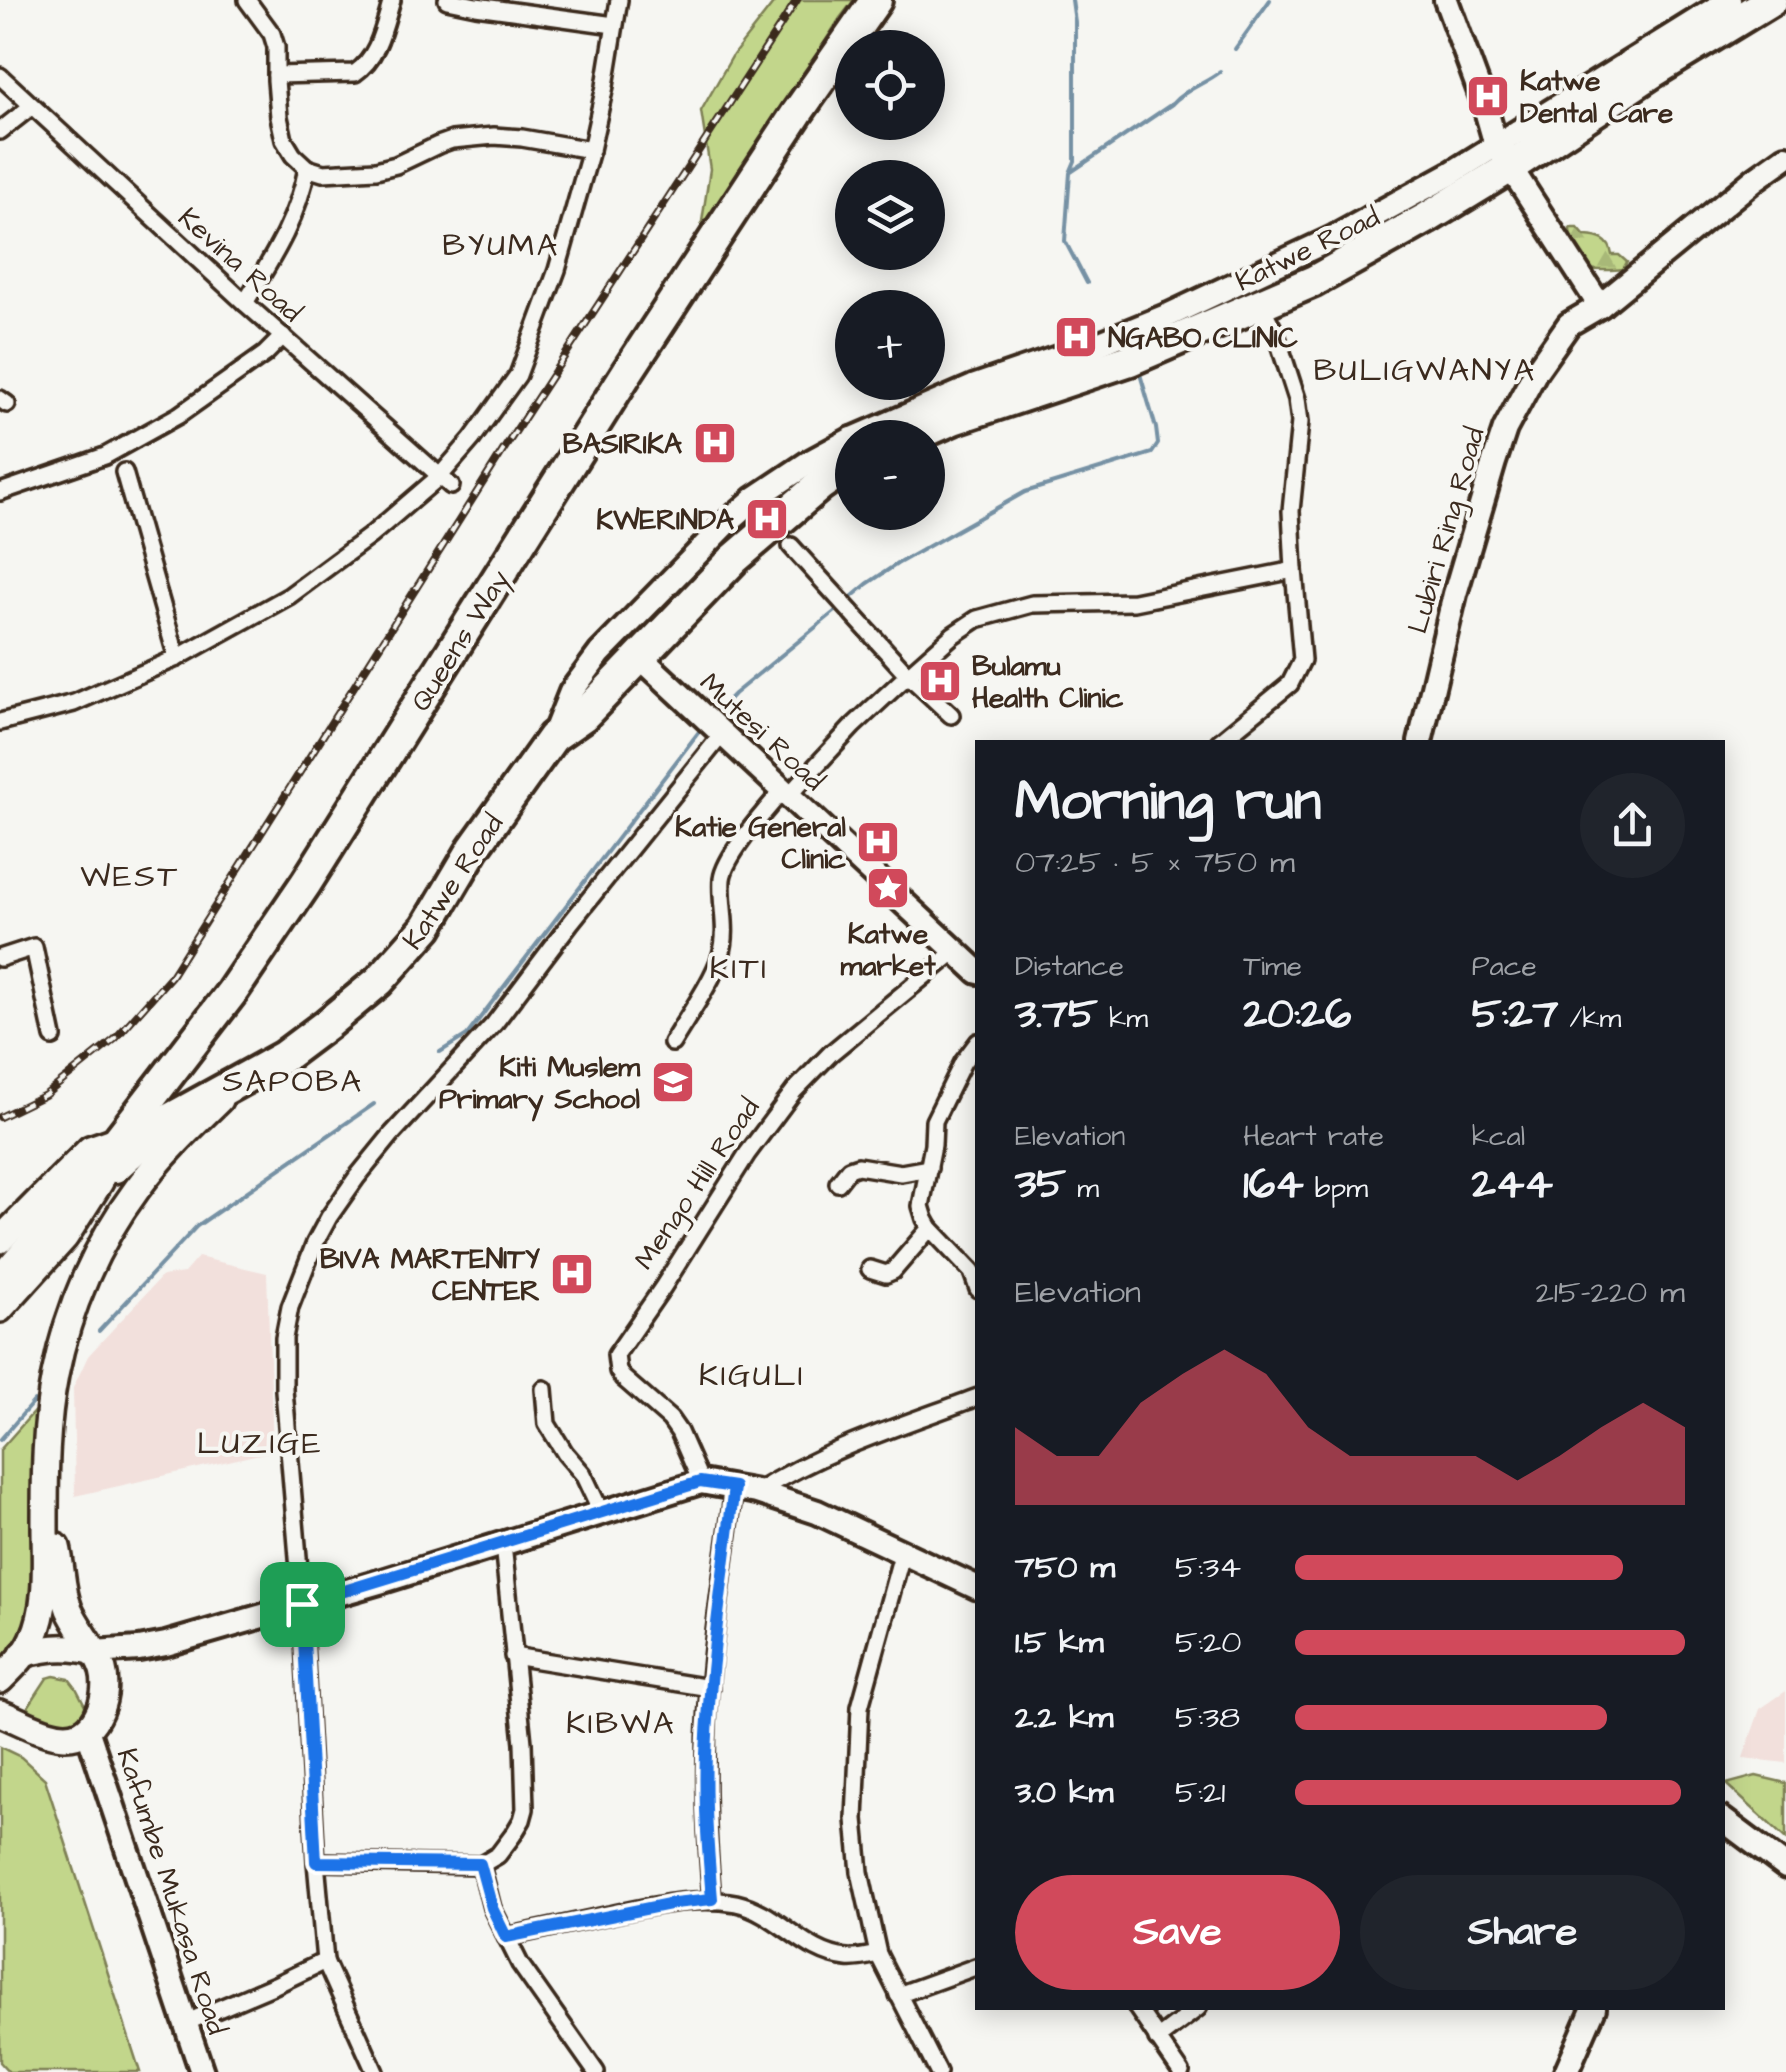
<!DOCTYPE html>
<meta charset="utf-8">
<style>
:root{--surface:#171b24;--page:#20242c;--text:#f1f3f6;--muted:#9ea1a6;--accent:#d1495b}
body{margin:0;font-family:"Architects Daughter",sans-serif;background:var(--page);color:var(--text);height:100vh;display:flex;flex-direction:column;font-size:38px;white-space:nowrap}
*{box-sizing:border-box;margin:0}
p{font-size:32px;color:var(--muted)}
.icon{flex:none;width:55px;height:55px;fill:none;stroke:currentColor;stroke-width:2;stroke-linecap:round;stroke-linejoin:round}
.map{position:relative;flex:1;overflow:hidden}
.drawer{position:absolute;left:975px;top:740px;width:750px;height:1270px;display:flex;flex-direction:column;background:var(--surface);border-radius:0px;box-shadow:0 5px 25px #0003}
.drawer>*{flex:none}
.buttons{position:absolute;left:835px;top:30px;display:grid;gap:20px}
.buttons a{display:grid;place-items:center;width:110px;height:110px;border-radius:50%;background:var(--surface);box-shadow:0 5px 25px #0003;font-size:50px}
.pin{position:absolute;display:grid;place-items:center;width:85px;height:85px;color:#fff;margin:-42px;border-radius:20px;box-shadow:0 5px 15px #0006}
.round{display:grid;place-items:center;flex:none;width:105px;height:105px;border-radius:52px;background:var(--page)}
.overview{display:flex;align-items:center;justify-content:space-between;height:170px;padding:0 40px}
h1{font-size:55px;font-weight:700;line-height:75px}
.figures{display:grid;grid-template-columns:repeat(3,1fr);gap:15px;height:170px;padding:10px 40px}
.figures div{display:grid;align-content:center}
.figures b{font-size:42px;font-weight:700}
.figures small{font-size:28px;font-weight:400}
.figures p{font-size:28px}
.chart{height:280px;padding:20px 40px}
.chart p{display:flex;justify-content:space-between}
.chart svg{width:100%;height:180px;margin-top:10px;fill:var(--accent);opacity:.7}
.primary-button{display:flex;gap:20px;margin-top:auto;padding:20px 40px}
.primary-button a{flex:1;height:115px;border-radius:60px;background:var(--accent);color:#fff;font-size:40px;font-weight:700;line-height:115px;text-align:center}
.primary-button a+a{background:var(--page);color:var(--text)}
ul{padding:0 40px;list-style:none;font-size:32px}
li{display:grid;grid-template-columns:160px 120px 1fr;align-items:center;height:75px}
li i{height:25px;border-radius:12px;background:var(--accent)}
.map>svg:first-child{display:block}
.built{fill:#f2e0dc}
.green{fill:#c2d68b;stroke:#7e8054;stroke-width:2.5}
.forest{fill:url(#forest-firs);stroke:#7e8054;stroke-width:2.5}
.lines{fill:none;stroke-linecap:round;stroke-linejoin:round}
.stream{stroke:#7691a4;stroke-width:4}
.street-casing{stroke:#3b2a1e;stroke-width:22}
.secondary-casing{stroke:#3b2a1e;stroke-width:30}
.primary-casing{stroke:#3b2a1e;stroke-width:32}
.highway-casing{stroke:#3b2a1e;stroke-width:38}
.street{stroke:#f6f6f2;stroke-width:15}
.secondary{stroke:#f6f6f2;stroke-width:22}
.primary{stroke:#f6f6f2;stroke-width:25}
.highway{stroke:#f6f6f2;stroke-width:30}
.rail-casing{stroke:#3b2a1e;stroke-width:8}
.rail{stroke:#f6f6f2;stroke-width:4;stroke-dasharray:11;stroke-linecap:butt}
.route-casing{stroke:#fff;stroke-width:20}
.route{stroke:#1a73e8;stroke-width:12}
.labels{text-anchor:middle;stroke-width:8;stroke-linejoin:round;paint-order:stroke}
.poi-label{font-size:28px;font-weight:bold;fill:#3b2a1e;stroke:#f6f6f2;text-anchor:end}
.street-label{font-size:28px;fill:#3b2a1e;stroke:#f6f6f2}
.quarter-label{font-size:32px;letter-spacing:2.5px;fill:#3b2a1e;stroke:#f6f6f2}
</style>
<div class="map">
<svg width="1786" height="2072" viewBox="0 0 1786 2072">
<defs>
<pattern id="forest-firs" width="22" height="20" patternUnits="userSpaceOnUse" patternTransform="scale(2.5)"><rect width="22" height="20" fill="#c2d68b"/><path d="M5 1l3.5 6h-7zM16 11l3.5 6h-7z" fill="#a8b878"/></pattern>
</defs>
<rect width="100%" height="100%" fill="#f6f6f2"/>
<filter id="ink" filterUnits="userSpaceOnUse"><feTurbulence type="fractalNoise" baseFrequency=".01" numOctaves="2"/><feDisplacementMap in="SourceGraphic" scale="20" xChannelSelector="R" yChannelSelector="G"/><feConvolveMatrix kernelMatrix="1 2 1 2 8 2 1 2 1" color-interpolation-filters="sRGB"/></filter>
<g filter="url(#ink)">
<g class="built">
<path d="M198 1257 267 1273 273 1451 75 1496 73 1388 88 1356 162 1276 184 1273Z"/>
<path d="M1786 1691V1763L1743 1758 1760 1709Z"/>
</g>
<g class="green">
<path d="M776 0H854L840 18 737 179 698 248 710 169 701 111 733 55Z"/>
<path d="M39 1406 32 1612 12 1653 0 1660V1450Z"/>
<path d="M54 1676 69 1679 76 1688 88 1711C69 1730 45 1728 28 1707L47 1678Z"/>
<path d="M0 1747 21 1757 45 1779 140 2072H9L0 2062Z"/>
<path d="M1756 1776 1786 1783V1839L1726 1784Z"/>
</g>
<path class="forest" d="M1570 228H1578L1585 236C1599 237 1610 239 1612 255H1619L1627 262 1623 269C1609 271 1595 270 1580 269L1571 246Z"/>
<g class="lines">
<g class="stream">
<path d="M1072 0 1075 22V161L1070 173 1065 241 1087 283"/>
<path d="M1235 49 1270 0"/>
<path d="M1071 172 1172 104C1185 89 1205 84 1220 72"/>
<path d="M848 600 867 584 897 564 1025 492 1152 453 1158 444 1156 428 1140 374"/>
<path d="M716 713 734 694 838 609"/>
<path d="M440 1052 467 1035 701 729"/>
<path d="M99 1331 197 1226 374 1104"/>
<path d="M0 1440 34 1401"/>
</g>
<g class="street-casing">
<g id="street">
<path d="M247 0 272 34 276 47V80L279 117 284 140 293 155 307 168 323 173 376 170 396 165 438 145 452 140 494 136 522 138 591 150"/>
<path d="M447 0 476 6 614 25"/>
<path d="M276 75 355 73C379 57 384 26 392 0"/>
<path d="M0 76 245 303 451 486"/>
<path d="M0 131 32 106"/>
<path d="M245 303C271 260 298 219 307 168"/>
<path d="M0 399 7 404"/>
<path d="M124 472 177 658"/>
<path d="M0 492 105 456 179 415 265 354 283 336"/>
<path d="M791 546 908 675 951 715"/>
<path d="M0 722 74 703 177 658 289 596 370 536 440 476 472 439 518 375 557 270 591 150 605 86 619 0"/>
<path d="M1219 742 1290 684 1302 660 1294 570 1291 511 1300 422 1297 399 1276 334 1261 305"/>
<path d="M788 796 853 726 908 675 953 635 977 619 1032 604 1134 602 1294 570"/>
<path d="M0 958 34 947 53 1037"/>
<path d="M978 1042 963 1062 934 1121 933 1145 921 1206 925 1219 930 1228 972 1272 978 1289"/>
<path d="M672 1043C686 1019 713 981 721 955 729 929 720 905 722 879 725 855 767 809 783 790"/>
<path d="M838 1183 849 1169 858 1166 901 1173 929 1168"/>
<path d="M870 1269 886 1274 893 1271 930 1228"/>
<path d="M544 1389 547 1424 565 1453 583 1474 601 1512"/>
<path d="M701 1482 679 1432 670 1419 623 1378 618 1371 616 1355 663 1287 747 1154 794 1091 831 1053 955 951"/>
<path d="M757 1492C825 1449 903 1425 978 1397"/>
<path d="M903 1551 860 1707 855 1819 860 1872 878 1954 938 2072"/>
<path d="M513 1656 710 1688"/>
<path d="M316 1862 481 1865 498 1855 513 1835 522 1820 525 1809 523 1743 503 1544"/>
<path d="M481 1865 492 1908 520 1964 596 2072"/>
<path d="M712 1899C708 1853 705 1807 706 1761 706 1670 723 1578 734 1487"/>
<path d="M506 1937C539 1930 572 1923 605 1916 648 1907 693 1895 736 1903 778 1912 804 1954 847 1958 857 1959 868 1956 878 1954"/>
<path d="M898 1995 978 1966"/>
<path d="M1137 2008 1181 2072"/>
<path d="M185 2023 275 1985 325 1961"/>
<path d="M1157 2039 1198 2008"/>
<path d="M375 2072 325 1961 316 1862 302 1605 284 1390V1338L290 1307 315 1243 329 1217 357 1177 392 1134 494 1024 571 922 723 733"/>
</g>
</g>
<g class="secondary-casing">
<g id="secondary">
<path d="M1446 0 1484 103 1496 145 1600 306"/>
<path d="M855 438 973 387 1098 344 1169 315 1335 237 1450 174 1729 0"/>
<path d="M640 657 978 972"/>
<path d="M553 737 571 692 600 653 730 520 754 499 808 463 852 439"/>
<path d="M1420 742 1455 594 1494 462 1505 429 1536 371 1569 324 1600 306 1755 179 1786 157"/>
<path d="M94 1652 139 1649 166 1644 383 1581 701 1482 757 1492 817 1512 978 1588"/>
<path d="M87 1729 202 2072"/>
<path d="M1722 1819 1786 1867"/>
<path d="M1566 2072 1594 2008"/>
</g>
</g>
<g class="primary-casing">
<g id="primary">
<path d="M0 1240 90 1149 119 1139"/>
<path d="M0 1309 65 1237 100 1182"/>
<path d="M23 1654C47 1647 70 1645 94 1652"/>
<path d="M0 1680C12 1668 26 1655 33 1639 49 1605 45 1562 45 1526 45 1476 45 1425 55 1375 68 1308 97 1243 137 1189 161 1156 190 1128 219 1100"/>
<path d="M0 1713C30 1724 75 1757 97 1716 104 1703 107 1685 103 1670 96 1648 78 1630 69 1609 61 1589 62 1567 57 1547"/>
</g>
</g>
<g class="highway-casing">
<g id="highway">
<path d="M910 438 953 419 1130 360 1314 281 1427 218 1509 168 1653 72 1771 0"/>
<path d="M115 1167 163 1123 283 1057 327 1024 379 981 427 927 473 849 553 737 583 716 734 559 819 486 852 463"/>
<path d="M0 1282 42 1234 119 1139 232 992 306 883 628 371 797 113 876 0"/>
</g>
</g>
<use href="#street" class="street"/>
<use href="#secondary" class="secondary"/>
<use href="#primary" class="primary"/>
<use href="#highway" class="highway"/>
<g class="rail-casing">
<path id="rail" d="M0 1117 45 1095 115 1039 171 976 506 446 797 0"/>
</g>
<use href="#rail" class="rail"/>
</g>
</g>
<g class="lines" filter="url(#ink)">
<g class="route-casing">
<path id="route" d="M700 1482 734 1487C723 1576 710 1664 706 1754 704 1802 708 1851 712 1899L674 1903 506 1937 492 1908 480 1864 316 1862 302 1604Z"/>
</g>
<use href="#route" class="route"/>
</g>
<defs>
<g id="hospital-square" transform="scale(2.25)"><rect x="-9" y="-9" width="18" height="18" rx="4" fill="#d1495b" stroke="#f6f6f2"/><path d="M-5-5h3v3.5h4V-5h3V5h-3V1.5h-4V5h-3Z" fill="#fff"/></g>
<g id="sight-square" transform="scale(2.25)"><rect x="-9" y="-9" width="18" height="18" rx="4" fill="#d1495b" stroke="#f6f6f2"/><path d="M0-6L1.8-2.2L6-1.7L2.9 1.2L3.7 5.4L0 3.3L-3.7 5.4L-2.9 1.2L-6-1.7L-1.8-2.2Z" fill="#fff"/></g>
<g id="school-square" transform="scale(2.25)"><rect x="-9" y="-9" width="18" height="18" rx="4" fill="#d1495b" stroke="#f6f6f2"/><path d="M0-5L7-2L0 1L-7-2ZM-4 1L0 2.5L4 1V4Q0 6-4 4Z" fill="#fff"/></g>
</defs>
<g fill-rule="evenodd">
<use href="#hospital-square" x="1488" y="96"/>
<use href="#hospital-square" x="1076" y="337"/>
<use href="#hospital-square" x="715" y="443"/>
<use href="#hospital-square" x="767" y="519"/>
<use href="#hospital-square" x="940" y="681"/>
<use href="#hospital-square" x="878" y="842"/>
<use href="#sight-square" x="888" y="888"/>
<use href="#school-square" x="673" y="1082"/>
<use href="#hospital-square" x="572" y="1274"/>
</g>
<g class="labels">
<g class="poi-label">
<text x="1520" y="90" text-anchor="start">Katwe<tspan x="1520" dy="32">Dental Care</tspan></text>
<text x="1108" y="347" text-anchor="start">NGABO CLINIC</text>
<text x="682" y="453">BASIRIKA</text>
<text x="734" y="529">KWERINDA</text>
<text x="972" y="675" text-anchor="start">Bulamu<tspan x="972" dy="32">Health Clinic</tspan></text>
<text x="846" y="836">Katie General<tspan x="846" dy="32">Clinic</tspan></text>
<text x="888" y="943" text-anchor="middle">Katwe<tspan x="888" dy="32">market</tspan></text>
<text x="640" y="1076">Kiti Muslem<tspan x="640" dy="32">Primary School</tspan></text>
<text x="540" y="1268">BIVA MARTENITY<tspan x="540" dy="32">CENTER</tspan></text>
</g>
<g class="street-label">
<text transform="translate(1307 248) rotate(-26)" y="10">Katwe Road</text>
<text transform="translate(241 264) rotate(42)" y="10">Kevina Road</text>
<text transform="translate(1445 530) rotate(-74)" y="10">Lubiri Ring Road</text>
<text transform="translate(459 640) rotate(-58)" y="10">Queens Way</text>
<text transform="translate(763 731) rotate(43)" y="10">Mutesi Road</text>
<text transform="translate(452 881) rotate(-56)" y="10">Katwe Road</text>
<text transform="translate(696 1183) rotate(-56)" y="10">Mengo Hill Road</text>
<text transform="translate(173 1891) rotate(72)" y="10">Kafumbe Mukasa Road</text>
</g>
<g class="quarter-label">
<text x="501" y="255">BYUMA</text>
<text x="1425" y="380">BULIGWANYA</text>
<text x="130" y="886">WEST</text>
<text x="739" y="978">KITI</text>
<text x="293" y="1091">SAPOBA</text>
<text x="752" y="1385">KIGULI</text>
<text x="260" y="1453">LUZIGE</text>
<text x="621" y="1733">KIBWA</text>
</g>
</g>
</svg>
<div class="buttons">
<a><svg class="icon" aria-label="locate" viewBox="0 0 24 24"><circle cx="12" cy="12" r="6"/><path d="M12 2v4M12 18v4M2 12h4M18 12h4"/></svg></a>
<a><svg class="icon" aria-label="layers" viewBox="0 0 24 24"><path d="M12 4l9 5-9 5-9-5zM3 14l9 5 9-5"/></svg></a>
<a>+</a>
<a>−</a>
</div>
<div class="pin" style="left:302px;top:1604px;background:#1e9e55"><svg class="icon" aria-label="arrive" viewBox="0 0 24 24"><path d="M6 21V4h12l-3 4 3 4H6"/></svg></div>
<section class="drawer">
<div class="overview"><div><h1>Morning run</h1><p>07:25 · 5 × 750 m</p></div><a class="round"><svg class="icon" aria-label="share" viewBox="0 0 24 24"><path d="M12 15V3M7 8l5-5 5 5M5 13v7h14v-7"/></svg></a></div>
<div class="figures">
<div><p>Distance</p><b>3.75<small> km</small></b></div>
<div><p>Time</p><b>20:26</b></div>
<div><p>Pace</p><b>5:27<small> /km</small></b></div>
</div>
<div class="figures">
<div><p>Elevation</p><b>35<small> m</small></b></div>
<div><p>Heart rate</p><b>164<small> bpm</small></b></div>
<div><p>kcal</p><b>244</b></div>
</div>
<div class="chart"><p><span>Elevation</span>215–220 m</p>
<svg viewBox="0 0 160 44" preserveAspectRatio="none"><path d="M0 44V25L10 32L20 32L30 19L40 12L50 6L60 12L70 25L80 32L90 32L100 32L110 32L120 38L130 32L140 25L150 19L160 25V44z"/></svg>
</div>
<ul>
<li><b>750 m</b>5:34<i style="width:84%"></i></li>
<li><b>1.5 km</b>5:20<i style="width:100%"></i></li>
<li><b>2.2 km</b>5:38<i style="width:80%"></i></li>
<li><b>3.0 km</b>5:21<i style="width:99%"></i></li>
</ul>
<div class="primary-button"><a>Save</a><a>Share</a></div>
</section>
</div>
